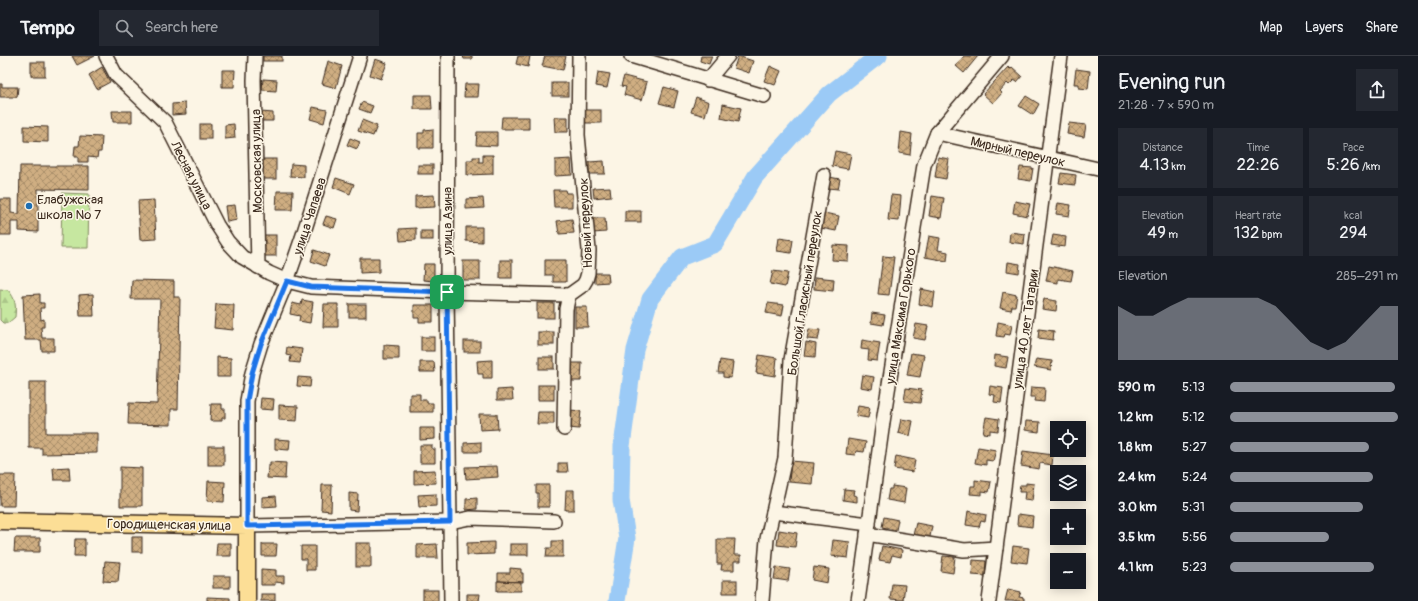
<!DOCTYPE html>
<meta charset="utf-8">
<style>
:root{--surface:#171b24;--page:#242831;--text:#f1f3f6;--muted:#9ea1a6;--line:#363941;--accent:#8c9099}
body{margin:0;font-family:Pangolin,sans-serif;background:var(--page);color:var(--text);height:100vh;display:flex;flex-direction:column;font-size:15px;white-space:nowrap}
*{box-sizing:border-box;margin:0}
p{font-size:13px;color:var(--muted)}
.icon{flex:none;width:22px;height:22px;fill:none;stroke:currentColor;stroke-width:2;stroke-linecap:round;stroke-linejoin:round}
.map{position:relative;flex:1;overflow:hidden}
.drawer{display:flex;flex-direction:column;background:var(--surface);width:320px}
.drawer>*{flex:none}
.fabs{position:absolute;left:1050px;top:365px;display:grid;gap:8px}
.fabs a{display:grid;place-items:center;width:36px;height:36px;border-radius:0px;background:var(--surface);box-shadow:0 2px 10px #0003;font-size:20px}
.pin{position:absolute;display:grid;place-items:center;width:34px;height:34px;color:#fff;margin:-17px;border-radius:8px;box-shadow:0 2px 6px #0006}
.round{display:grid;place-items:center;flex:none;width:42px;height:42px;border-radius:0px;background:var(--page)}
.summary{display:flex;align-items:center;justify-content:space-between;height:68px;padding:0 20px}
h1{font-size:22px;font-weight:600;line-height:30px}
.metrics{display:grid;grid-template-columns:repeat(3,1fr);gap:6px;height:68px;padding:4px 20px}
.metrics div{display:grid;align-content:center;border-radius:0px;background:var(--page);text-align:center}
.metrics b{font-size:17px;font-weight:600}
.metrics small{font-size:11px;font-weight:400}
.metrics p{font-size:11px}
.chart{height:112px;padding:8px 20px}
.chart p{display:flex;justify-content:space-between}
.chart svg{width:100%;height:72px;margin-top:4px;fill:var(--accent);opacity:.7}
ul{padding:0 20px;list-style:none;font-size:13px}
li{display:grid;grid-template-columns:64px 48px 1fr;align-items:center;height:30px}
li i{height:10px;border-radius:5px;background:var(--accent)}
header{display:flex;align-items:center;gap:24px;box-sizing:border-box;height:56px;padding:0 20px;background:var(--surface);border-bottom:1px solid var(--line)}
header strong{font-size:19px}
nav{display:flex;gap:22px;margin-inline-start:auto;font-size:14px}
.search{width:280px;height:36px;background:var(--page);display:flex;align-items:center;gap:10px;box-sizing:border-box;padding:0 14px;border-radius:0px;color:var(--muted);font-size:15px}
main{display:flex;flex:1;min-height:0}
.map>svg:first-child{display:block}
.forest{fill:url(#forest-firs);stroke:#80885f}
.park{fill:#c6e7a0;stroke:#80885f}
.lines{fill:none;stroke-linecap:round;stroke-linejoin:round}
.river{stroke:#9bcaf6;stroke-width:17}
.building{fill:url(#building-cross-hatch);stroke:#3b2a1e}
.minor-casing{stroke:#3b2a1e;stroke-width:16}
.major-casing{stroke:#3b2a1e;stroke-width:19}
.minor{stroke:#fcf5e5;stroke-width:13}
.major{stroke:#fcde96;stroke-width:16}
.route-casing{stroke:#fff;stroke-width:8}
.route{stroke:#1a73e8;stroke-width:5}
.poi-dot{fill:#1f6fb2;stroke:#fcf5e5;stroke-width:1.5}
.labels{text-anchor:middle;stroke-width:3;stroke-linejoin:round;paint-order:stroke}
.street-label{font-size:13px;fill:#3b2a1e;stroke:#fcf5e5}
.poi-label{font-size:13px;fill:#3b2a1e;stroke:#fcf5e5;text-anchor:start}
</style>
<header>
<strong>Tempo</strong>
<div class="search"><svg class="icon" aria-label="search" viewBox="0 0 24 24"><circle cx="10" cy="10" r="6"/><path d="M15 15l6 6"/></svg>Search here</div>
<nav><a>Map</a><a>Layers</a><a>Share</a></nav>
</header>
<main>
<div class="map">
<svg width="1098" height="545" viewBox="0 0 1098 545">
<defs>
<pattern id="forest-firs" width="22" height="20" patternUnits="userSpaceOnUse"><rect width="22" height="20" fill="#c6e7a0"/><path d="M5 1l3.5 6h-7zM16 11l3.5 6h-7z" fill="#abc689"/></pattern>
<pattern id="building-cross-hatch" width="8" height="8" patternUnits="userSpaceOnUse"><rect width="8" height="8" fill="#cfae82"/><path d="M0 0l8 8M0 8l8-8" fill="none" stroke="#a98e6a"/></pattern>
</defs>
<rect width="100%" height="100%" fill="#fcf5e5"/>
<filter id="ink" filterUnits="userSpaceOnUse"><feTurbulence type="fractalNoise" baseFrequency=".025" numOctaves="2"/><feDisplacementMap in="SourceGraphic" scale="8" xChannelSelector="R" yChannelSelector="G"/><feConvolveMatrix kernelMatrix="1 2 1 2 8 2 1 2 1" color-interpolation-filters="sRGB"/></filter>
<g filter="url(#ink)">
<path class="forest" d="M0 233 8 234C16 243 16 250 15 261L8 267H3L0 264Z"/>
<path class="park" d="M62 137 89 138 88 192H61Z"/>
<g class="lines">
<path class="river" d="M617 545 627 482 621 444 622 390 635 294 650 243 682 201 715 188 755 121 829 38 873 4 879 0"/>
</g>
<g class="building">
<path d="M72 0H95L77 9Z"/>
<rect x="263" y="0" width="19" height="5"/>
<path d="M463 0H472V3H464Z"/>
<path d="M518 0H530L528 11 516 8Z"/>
<path d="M545 0H566L563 14 542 10Z"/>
<path d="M701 0H712L709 8 700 5Z"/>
<path d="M738 0 753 5 749 17 734 12Z"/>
<path d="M964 0H978L964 17 956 10Z"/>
<path d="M375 3 387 7 381 23 370 19Z"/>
<path d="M328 5 342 10 336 32 322 28Z"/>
<rect x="31" y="6" width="14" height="14"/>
<path d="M770 10 781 15 775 29 764 25Z"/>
<path d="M102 11 110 26 97 33 89 19Z"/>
<path d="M1008 11 1010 13 1012 11 1022 20 1017 26 1014 24 1009 29 1007 27 1000 35 1002 37 993 47 983 38Z"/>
<path d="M1076 13 1090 15 1088 33 1079 32V28H1074Z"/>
<path d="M222 14H235L234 31H222Z"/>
<path d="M598 16 610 18 607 32 596 30Z"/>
<path d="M624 20 647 26 642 44 624 39 626 31 621 30Z"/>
<path d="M263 23 277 24 276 35 262 34Z"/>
<rect x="552" y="27" width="16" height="13"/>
<path d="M0 28H2V31H18L17 41H0Z"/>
<path d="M465 28H479L478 41H464Z"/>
<path d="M664 31 678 35 674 51 659 47Z"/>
<path d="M414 39H431L432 53H414Z"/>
<path d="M1026 40 1039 48 1033 59 1019 50Z"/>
<path d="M696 41 709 46 705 60 691 56Z"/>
<path d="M362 46 373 50 370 57 359 53Z"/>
<path d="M185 47 186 58 172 59V48Z"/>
<path d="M723 48 741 52 738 66 721 62Z"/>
<path d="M313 51 327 54 324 67 310 63Z"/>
<rect x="585" y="54" width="16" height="13"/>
<path d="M112 55H132V66H113Z"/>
<path d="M261 56 273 57V65H261Z"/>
<path d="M502 61H529V73H501Z"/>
<path d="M554 61H568V76H555Z"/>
<path d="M362 64 377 70 373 80 358 75Z"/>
<path d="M1069 67 1086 69 1084 81 1067 78Z"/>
<rect x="200" y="68" width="11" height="15"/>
<path d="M234 68 235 82 225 83V69Z"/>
<path d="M24 70 48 71V86L24 85Z"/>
<path d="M433 73V92H418V77H424V74Z"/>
<path d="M477 76H497V90L476 89Z"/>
<path d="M901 76 912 78 910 99 899 97Z"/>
<path d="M80 80 102 81 101 96H98L97 102 88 101V106H78V101H74L75 90H79Z"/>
<path d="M350 82 360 86 357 93 347 89Z"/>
<path d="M835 95 851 98 848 113 832 110Z"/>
<path d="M483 99H493V118L467 119V104H473V101H479V106H483Z"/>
<path d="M938 101 949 103 946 123 935 121Z"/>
<rect x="262" y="103" width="14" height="20"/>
<path d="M571 103 572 119 555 120V104Z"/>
<path d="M604 105 605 118H589V106Z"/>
<path d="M291 108 304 109V121L290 120Z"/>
<rect x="418" y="109" width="15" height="9"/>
<path d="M20 110H89V134L38 133V176L19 175V166H11V179H0V143H11V157L19 158Z"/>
<path d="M1020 111 1033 112 1031 125 1018 123Z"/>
<path d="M1061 117 1076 119 1075 129 1059 127Z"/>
<path d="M829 121 840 123 838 133 828 132Z"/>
<path d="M336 122 354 128 350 138 333 131Z"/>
<path d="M610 131 611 140 594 142 593 132Z"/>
<path d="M553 134H565L566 137H572V151H554Z"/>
<path d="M277 135H293L292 154H276Z"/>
<path d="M434 139 435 151 415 152V140Z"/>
<path d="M891 139 901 140 899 165 888 164Z"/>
<path d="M932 140 944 142 941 162 929 160Z"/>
<path d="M483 142 484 152 466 153V143Z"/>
<path d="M154 144 156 183 140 184 138 145Z"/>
<path d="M1015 145 1030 148 1027 160 1013 157Z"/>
<path d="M1058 147 1071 149 1069 160 1056 158Z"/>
<path d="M235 149 237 164 227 166 225 150Z"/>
<rect x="625" y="155" width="16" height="11"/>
<path d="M824 157 839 160 836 175 821 172Z"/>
<path d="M326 160 337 163 334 172 323 168Z"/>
<path d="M592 162H605L606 176 593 177Z"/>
<path d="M572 163 574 177 559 178 557 165Z"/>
<path d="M466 171H482V186L466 185Z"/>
<path d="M416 172V184L400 185 399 173Z"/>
<rect x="421" y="175" width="12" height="9"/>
<path d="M1010 176 1025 178 1024 188 1009 186Z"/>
<rect x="261" y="179" width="15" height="21"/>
<path d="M1053 179 1066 181 1065 191 1051 189Z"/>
<path d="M929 180 940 182 938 194 948 196 947 205 925 201Z"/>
<path d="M779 182 793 184 791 197 777 195Z"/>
<path d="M833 189 849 190 848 205 832 204Z"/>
<path d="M314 194 329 199 325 210 311 205Z"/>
<path d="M883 200 894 201 889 239 878 238Z"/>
<path d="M360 202H379V216L360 217Z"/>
<rect x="500" y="204" width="12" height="18"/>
<path d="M545 204H566V226H553V219H545Z"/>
<rect x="463" y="205" width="17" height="19"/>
<path d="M1008 206 1020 208 1019 217 1007 215Z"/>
<path d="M424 208H434V225L423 224Z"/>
<path d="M1049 210 1073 215 1071 225 1058 223V227L1046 225Z"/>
<path d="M773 215 788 217 785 231 770 228Z"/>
<path d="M595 217H608L609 226 595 227Z"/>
<path d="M815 221 834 223 833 235 814 233Z"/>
<path d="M132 224 174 225V241H180L178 353H171V369L128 368 129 347 157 348 160 243H131Z"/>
<path d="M921 233 935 236 933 251 919 248Z"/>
<path d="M1003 236 1017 239 1015 250H1012L1011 254 1000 252Z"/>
<path d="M40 238V247H44V252H40L41 264 44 263V271H41L42 282H54V295H42L41 284H25L23 239Z"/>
<path d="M93 238 94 260H80L79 239Z"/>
<path d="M1044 243 1057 245 1056 255 1042 253Z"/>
<path d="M302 244 313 246 310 267 299 265 300 260 290 258 292 247 301 249Z"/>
<rect x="537" y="247" width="17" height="15"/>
<path d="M768 247 784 249 782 260 766 257Z"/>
<path d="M216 248 234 249 233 274 214 272Z"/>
<path d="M324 248H338V271H323Z"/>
<rect x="349" y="248" width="17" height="13"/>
<path d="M414 249H433V266H419V262H414Z"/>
<path d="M575 251H587L588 271H575Z"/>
<path d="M872 257 885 259 883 269 871 267Z"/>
<path d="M998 266 1012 269 1010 279 1005 278 1004 281 996 280Z"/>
<path d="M916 268 928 270 925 284 913 282Z"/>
<path d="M809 273 820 274 818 284 807 283Z"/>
<path d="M1039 273 1054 275 1053 284 1038 282Z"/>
<rect x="538" y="276" width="16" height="13"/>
<rect x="421" y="281" width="13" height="14"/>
<path d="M862 284 880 287 877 305 868 304 869 294 861 293Z"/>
<rect x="464" y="285" width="16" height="11"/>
<path d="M806 286 816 288 815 301 804 300Z"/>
<path d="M384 289 399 290V303H384Z"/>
<path d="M287 291 302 293 300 307 290 306 291 300 286 299Z"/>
<path d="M911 297 924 299 920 321 907 319Z"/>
<path d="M759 299 777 302 775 320 756 317Z"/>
<path d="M995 299 1008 301 1006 312 994 310Z"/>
<path d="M217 301 231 302V321H217Z"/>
<rect x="539" y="301" width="15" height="12"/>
<path d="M1036 303 1052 305 1051 314 1034 311Z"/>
<path d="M492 304V322H483V318H478L477 305Z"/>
<path d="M720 304 733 306 731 322 723 321V317H718Z"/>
<path d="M420 306H434L435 316H420Z"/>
<path d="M571 307H582L581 325H571Z"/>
<path d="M862 319 874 321 872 333 860 331Z"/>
<path d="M298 321 311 322 310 331 297 330Z"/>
<path d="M29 326H46V377H97V397L42 398V392H29Z"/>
<rect x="538" y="329" width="16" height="15"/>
<path d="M990 330 1003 332 1001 347 994 346 995 339 989 338Z"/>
<path d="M1031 331 1045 332 1044 346 1034 345 1035 341H1030Z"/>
<path d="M906 332 922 334 920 347 904 345Z"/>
<path d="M512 333 513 344H497V334Z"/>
<path d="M410 338H420V344H427V347H433V356H410Z"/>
<path d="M261 342 274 343 273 354 260 353Z"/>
<path d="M211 348H222V353H225V362H222V365H210Z"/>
<path d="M279 349 298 350 297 365 279 364Z"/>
<path d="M858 350 870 352 868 362 856 360Z"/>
<path d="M570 354 581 355 579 373 569 372Z"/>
<path d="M538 356H554V368H537Z"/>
<path d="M479 358H497L498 373 480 374Z"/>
<path d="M986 361 999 363 998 375 990 374V378L983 377Z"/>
<path d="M901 363 913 365 910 380 898 377Z"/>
<path d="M1026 365 1040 366 1039 376 1025 374Z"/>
<path d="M420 372H435V383L420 384Z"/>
<path d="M275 383 290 384 289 394 275 393Z"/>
<path d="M848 383 866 386 864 396 856 395 855 399 846 398Z"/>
<path d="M481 386V396H464V387Z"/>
<path d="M420 389H432V393H435V407H420Z"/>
<rect x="208" y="390" width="16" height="19"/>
<path d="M978 391 996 394 993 405 986 404V409L975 407Z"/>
<path d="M1023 395 1053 399 1052 409 1040 407 1039 413 1021 410Z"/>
<path d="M896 400 915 404 913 416 894 413Z"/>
<path d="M791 405 814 407 812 428 789 426Z"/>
<path d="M270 406 286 407 285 423 267 422 268 410H270Z"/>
<path d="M558 407H567L568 416H558Z"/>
<path d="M497 410 498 421 466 423 465 411Z"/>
<path d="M69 411 70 424H54L53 412Z"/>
<path d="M120 411 142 412V450H120Z"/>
<path d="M435 414 436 427 414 428V415Z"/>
<path d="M0 419H15L14 450H0Z"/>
<path d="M975 424 991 426 989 436 982 435V439L970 438 971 430H975Z"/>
<path d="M208 425 225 426 224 446 207 445Z"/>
<path d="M1026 427 1034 428 1032 445 1024 444 1025 436H1019L1020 429H1026Z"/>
<path d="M322 429H332L331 455 321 454Z"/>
<path d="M536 429H549V451H538V437H536Z"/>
<path d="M892 430 906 432 904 447 887 444 889 433H892Z"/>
<path d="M844 433 854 434 853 439 857 440V446L843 444Z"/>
<path d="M566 434H574V454H565Z"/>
<path d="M349 437 358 438 357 455 349 454Z"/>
<path d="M436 438V450L419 451 418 439Z"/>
<path d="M276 440 277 450 262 451V441Z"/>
<path d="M477 442V453L466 454V443Z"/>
<path d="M968 455 986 459 985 466 981 465 979 471 966 469Z"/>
<path d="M1018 458 1033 460 1032 471 1017 469Z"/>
<path d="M884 461 898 464 896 474 882 471Z"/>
<path d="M916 467 932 470 929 486 912 483Z"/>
<path d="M779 474 797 477 795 491 777 489Z"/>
<rect x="132" y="481" width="10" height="15"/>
<path d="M15 482H40V496H14Z"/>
<path d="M75 483H85V500H74Z"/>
<path d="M717 483H735L734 499H741V505H734V514H721L722 508H717Z"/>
<path d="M833 484 850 486 848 502 831 500Z"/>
<path d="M552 485H563V501H546L547 492H552Z"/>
<path d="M494 486V498L467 499V487Z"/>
<path d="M217 487H231V500H216Z"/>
<rect x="356" y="487" width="15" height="24"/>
<path d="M262 488H277L276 500H262Z"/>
<path d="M437 488 438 502H417V489Z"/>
<rect x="510" y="488" width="18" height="11"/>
<path d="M301 490H315V514H306V503H301Z"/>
<path d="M882 490 902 494 901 501 892 499 890 506 879 504Z"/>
<path d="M1013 490 1029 492 1027 507 1011 505Z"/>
<path d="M943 500 955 501 953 517 941 515Z"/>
<path d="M973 504 986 505 985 520 972 519Z"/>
<path d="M105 505 120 506 118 526 103 525Z"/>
<path d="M776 511 790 513 788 525 774 523Z"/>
<path d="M814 511 829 513 827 527 812 524Z"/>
<path d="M510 512 521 513V517H523V526L498 525V517H510Z"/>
<path d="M261 513 276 514V520H284V527L275 526V529H261Z"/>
<rect x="213" y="520" width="17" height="12"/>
<rect x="723" y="524" width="14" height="13"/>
<path d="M497 525 521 526V535H497Z"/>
<path d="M892 528 905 529 903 544 890 543Z"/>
<path d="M1008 533 1021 536 1019 541 1024 542V545H1005Z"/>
<rect x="423" y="534" width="15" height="11"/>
<rect x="261" y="538" width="14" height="7"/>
<path d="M467 538H480L479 545H467Z"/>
<path d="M207 541 230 542V545H207Z"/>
</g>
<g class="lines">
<g class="minor-casing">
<g id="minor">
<path d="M106 0 116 19 165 66 217 169 228 186 242 201 269 217 287 225 311 231 447 236 569 239"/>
<path d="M255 0 254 24 258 211"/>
<path d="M360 0 302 182 287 225 261 288 252 317 247 345V470L450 466 470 462 554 465"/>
<path d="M448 0 447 236 451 545"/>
<path d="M631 0 764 40"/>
<path d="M708 24 728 0"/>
<path d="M937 77 1098 113"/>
<path d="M564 373 566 253 569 239 583 229 586 224 588 217 589 194 578 79 579 0"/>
<path d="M773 456 869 468"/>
<path d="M867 478 964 494 996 492"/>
<path d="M762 545 767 483 785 402 791 304 824 119"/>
<path d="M858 545 883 366 924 109 937 77 1002 0"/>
<path d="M989 545 1061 0"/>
</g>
</g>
<g class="major-casing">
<path id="major" d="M0 465 247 470V545"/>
</g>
<use href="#minor" class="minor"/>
<use href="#major" class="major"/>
</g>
</g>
<g class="lines" filter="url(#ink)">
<g class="route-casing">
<path id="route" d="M287 225 311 231 447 236 450 466 247 470V345L252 317 261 288Z"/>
</g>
<use href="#route" class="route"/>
</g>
<circle class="poi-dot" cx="29" cy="150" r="4"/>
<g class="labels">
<g class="street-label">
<text transform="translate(1018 95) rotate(13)" y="5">Мирный переулок</text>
<text transform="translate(256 105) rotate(-91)" y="5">Московская улица</text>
<text transform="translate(192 119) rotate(63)" y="5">Лесная улица</text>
<text transform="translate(309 160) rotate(-72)" y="5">улица Чапаева</text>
<text transform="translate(447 165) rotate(-90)" y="5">улица Азина</text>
<text transform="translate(585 167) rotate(-93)" y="5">Новый переулок</text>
<text transform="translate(804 237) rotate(-81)" y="5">Большой Гласисный переулок</text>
<text transform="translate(900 260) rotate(-81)" y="5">улица Максима Горького</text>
<text transform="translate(1025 273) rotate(-82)" y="5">улица 40 лет Татарии</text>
<text transform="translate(169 468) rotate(1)" y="5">Городищенская улица</text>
</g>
<g class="poi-label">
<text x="37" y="148">Елабужская<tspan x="37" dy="15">школа № 7</tspan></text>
</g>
</g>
</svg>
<div class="fabs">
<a><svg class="icon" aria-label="locate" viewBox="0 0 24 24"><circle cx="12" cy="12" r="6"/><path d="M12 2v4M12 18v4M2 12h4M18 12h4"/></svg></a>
<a><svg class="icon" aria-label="layers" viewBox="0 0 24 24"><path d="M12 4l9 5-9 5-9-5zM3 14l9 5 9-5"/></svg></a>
<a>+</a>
<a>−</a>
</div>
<div class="pin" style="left:447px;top:236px;background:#1e9e55"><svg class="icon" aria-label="arrive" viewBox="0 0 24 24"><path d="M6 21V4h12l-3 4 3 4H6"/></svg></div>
</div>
<section class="drawer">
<div class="summary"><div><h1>Evening run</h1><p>21:28 · 7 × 590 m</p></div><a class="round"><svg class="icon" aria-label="share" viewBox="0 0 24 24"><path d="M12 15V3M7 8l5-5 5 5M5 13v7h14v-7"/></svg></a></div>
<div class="metrics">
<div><p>Distance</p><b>4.13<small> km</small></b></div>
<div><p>Time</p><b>22:26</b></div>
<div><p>Pace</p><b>5:26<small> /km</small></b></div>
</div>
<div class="metrics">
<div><p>Elevation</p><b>49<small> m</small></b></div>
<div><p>Heart rate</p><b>132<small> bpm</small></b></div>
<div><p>kcal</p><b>294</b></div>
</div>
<div class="chart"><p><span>Elevation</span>285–291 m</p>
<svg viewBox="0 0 160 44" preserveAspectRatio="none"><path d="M0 44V11L10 17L20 17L30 11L40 6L50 6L60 6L70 6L80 6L90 11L100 22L110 33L120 38L130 33L140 22L150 11L160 11V44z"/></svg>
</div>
<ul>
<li><b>590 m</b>5:13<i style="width:98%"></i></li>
<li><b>1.2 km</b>5:12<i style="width:100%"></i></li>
<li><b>1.8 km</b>5:27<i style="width:83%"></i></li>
<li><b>2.4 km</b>5:24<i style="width:85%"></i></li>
<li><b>3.0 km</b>5:31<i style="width:79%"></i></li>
<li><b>3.5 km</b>5:56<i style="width:59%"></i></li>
<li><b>4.1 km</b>5:23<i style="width:86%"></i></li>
</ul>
</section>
</main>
